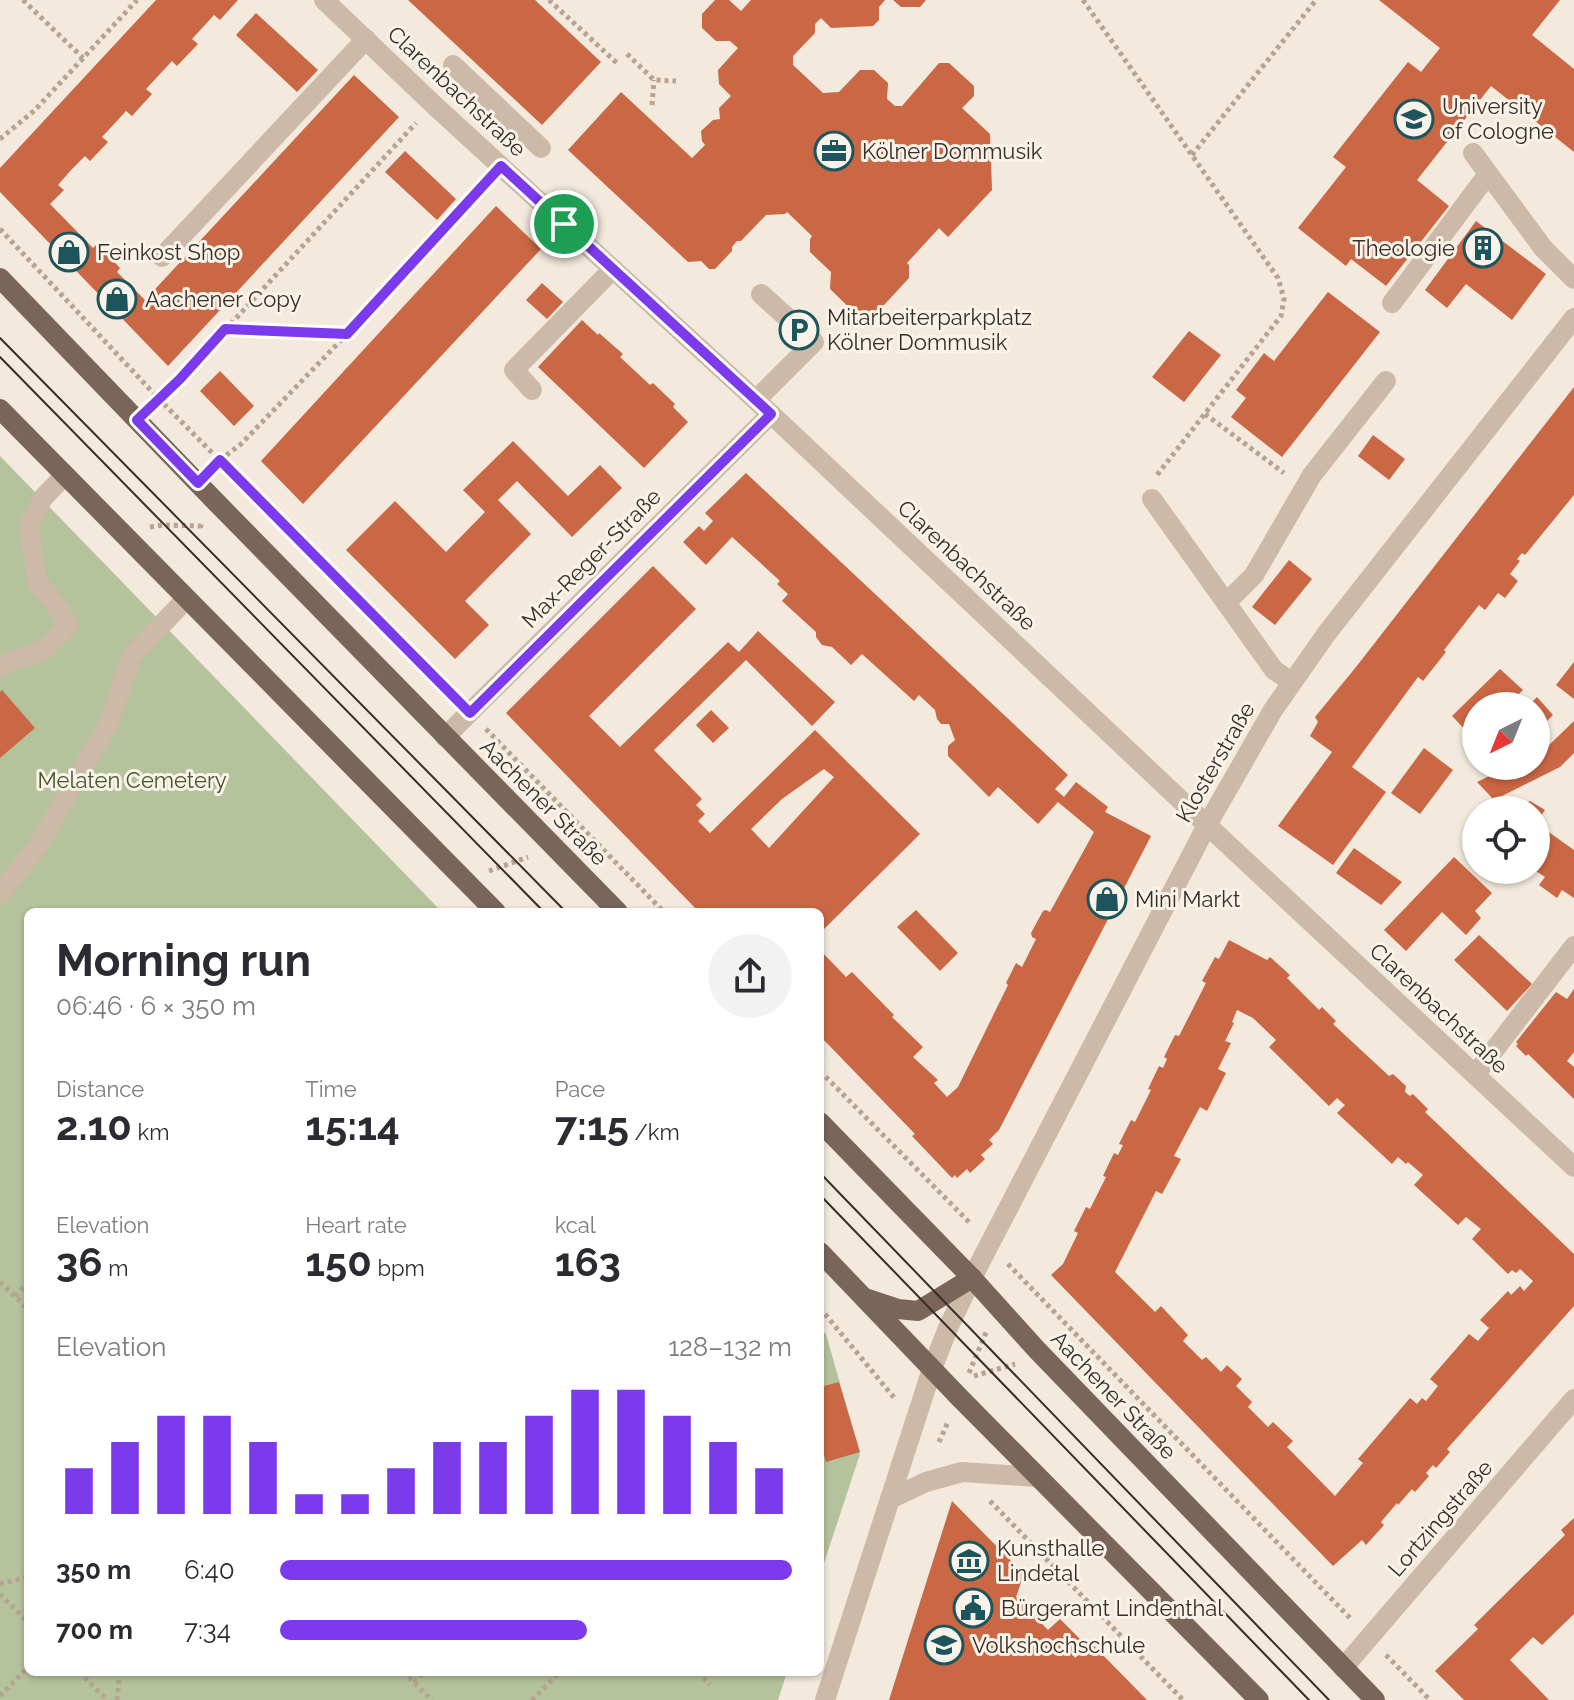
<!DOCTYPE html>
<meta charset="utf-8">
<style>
:root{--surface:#fff;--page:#f2f2f3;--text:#2b2b33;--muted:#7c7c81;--accent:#7c3aed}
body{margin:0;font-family:Raleway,sans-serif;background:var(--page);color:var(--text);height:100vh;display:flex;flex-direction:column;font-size:30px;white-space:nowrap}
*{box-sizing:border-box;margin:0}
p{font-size:26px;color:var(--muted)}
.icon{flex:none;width:44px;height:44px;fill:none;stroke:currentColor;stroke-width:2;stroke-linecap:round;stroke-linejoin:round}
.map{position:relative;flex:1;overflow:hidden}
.details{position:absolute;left:24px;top:908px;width:800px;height:768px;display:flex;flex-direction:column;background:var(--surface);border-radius:12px;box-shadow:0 2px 6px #0004}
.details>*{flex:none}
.needle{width:52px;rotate:223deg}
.buttons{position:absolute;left:1462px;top:692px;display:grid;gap:16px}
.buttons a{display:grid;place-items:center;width:88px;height:88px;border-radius:50%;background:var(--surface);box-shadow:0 2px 6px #0004;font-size:40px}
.pin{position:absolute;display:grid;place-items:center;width:68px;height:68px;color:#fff;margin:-34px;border:4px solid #fff;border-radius:50%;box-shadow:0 2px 8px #0007}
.round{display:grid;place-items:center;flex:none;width:84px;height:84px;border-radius:42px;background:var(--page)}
.headline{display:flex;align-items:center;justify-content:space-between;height:136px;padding:0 32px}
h1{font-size:44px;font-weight:700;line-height:60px}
.figures{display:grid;grid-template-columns:repeat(3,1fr);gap:12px;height:136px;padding:8px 32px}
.figures div{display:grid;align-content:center}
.figures b{font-size:40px;font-weight:700}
.figures small{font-size:22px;font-weight:400}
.figures p{font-size:22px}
.chart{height:224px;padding:16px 32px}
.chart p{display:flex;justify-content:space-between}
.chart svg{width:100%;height:144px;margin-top:8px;stroke:var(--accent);stroke-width:6}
ul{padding:0 32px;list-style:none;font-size:26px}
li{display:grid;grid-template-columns:128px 96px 1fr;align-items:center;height:60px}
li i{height:20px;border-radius:10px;background:var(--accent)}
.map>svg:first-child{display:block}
.green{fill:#b4c39b}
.building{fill:#ca6744;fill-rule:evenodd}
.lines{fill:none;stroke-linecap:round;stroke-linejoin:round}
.path{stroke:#b7a392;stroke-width:5;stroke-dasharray:4 4;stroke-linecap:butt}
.minor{stroke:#ccb9a8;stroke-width:20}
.major{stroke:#7a6559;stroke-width:20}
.tram{stroke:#382e28;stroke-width:2}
.route-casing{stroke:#fff;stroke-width:16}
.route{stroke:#7c3aed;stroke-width:10}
.labels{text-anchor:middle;stroke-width:6;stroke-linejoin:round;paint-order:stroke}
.street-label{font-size:22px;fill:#382e28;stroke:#faf3e9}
.poi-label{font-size:22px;fill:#382e28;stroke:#faf3e9;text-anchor:start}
.park-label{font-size:22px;fill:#46572b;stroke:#faf3e9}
</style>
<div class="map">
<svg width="1574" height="1700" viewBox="0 0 1574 1700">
<rect width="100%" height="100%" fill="#f3e9dc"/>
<g class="green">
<path d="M0 456 442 912H28V1672H787L778 1700H0Z"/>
<path d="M820 1328 826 1334 860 1454 820 1575Z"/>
</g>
<g class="building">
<path d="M156 0H238L220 20 214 15 192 39 198 44 177 66 172 61 146 89 152 94 132 116 126 111 115 123 102 137 108 142 90 161 85 156 72 169 58 185 64 190 50 204 93 248 97 244 109 256 120 268 117 272 145 300 354 75 399 117 168 366 0 192V168Z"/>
<path d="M408 0H535L601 62 542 125Z"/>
<path d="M715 0H729L741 11 751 0H885L879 7V20L873 26 831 28 821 18 815 24V33L793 56V65L823 93 839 92 860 70H874L888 83 887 99 895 106H902L939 63H949L974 86V96L962 108 990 134 992 190 948 237 939 228 907 263 909 265V278L873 317 860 318 830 289 831 272 810 252V239L812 236 787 212 785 214 766 215 741 241H737L732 247V251L715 269H709L701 261 688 262 568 150 621 92 692 158 705 145 702 141 701 131 713 120 720 119 719 108 731 96 719 84 718 70 738 48 730 41H716L702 28V14Z"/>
<path d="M893 0H926L920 7H901Z"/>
<path d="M1379 0H1560L1532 35 1574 69V152L1491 86 1417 180 1449 206 1386 286 1351 259 1346 266 1298 228 1346 167 1333 157 1408 62 1421 72 1440 48Z"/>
<path d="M256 13 318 70 297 92 236 35Z"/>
<path d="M405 151 456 199 437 220 385 172Z"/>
<path d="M496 206 541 249 303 504 261 461Z"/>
<path d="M1476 221 1546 274 1512 320 1466 284 1447 308 1425 290Z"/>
<path d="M542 283 563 302 547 319 526 300Z"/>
<path d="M1328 292 1380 332 1282 457 1231 417 1246 398 1236 390 1264 353 1274 361Z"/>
<path d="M582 320 598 335 599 333 623 354 620 357 650 385 653 383 675 404 673 407 688 422 644 468 538 367Z"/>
<path d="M1189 331 1221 355 1184 402 1152 377Z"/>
<path d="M220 371 254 406 234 426 200 391Z"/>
<path d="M1574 387V495L1525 555 1522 553 1517 559 1520 561 1510 574 1518 581 1505 598 1498 593 1485 610 1479 605 1444 650 1446 652 1423 681 1418 677 1352 767 1386 792 1333 865 1278 826 1332 752 1310 736 1318 722 1315 717 1356 667Z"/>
<path d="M1373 435 1405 459 1389 480 1358 456Z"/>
<path d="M513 441 568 496 600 465 622 488 572 537 517 481 498 500 531 534 465 601 489 625 455 659 346 550 395 501 446 552 485 512 463 490Z"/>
<path d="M746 473 1068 775 1055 789 1064 797 1076 782 1108 807 1105 812 1151 836 999 1130 989 1140 993 1144 981 1155 985 1159 970 1173 967 1169 957 1178 955 1175 952 1178 912 1136 915 1134 820 1036V950L846 977 852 972 894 1015 892 1017 923 1047 913 1057 938 1080 934 1083 947 1097 958 1087 1008 985 1006 983 1016 963 1022 967 1036 939 1032 937 1031 933 1043 911 1046 910 1050 912 1094 832 1058 802 1038 824 998 787 989 797 948 756V746L955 740 949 724H941L937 719 935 710 919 695 914 701 862 654 851 665 832 647 822 645 816 637V632L782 601 788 594 777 584 780 581 732 537 706 565 683 542 699 526 704 531 713 521 705 513Z"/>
<path d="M1289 560 1312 579 1275 625 1252 607Z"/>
<path d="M653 566 696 609 589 716 620 747 728 642 739 652 758 631 835 702 812 726 746 660 654 750 702 799 696 805 705 814 698 821 710 833 815 730 920 834 820 933V912H699L506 713ZM824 769 834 777 769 848 751 829 782 799Z"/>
<path d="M1574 662V699L1556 685Z"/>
<path d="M1500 669 1523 690 1507 706H1476V737L1474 739 1452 716Z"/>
<path d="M2 690 35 728 0 758V692Z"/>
<path d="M1537 697 1553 715 1546 722 1536 713V706H1528Z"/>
<path d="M711 710 729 728 713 743 696 725Z"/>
<path d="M1574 721V753L1560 767 1494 800 1477 782 1510 766H1536V753L1545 749Z"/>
<path d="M1424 748 1453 770 1420 814 1391 793Z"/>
<path d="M1530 801 1545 810 1536 823 1574 850V898L1562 890 1557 898 1539 885 1545 877 1536 871V810H1515Z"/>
<path d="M1354 848 1402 882 1381 905 1336 873Z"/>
<path d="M1454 857 1492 893 1475 911 1481 918 1466 935 1442 912 1406 951 1384 930Z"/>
<path d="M916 910 958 953 940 971 897 927Z"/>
<path d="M1479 935 1532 984 1507 1011 1454 960Z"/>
<path d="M1229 940 1267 960 1270 957 1290 975 1287 978 1319 1010 1322 1007 1336 1021 1333 1024 1389 1076 1393 1074 1406 1086 1405 1092 1410 1096 1413 1094 1428 1109 1425 1112 1574 1254V1306L1447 1449 1450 1452 1436 1468 1433 1465 1426 1473 1429 1476 1415 1492 1412 1489 1398 1505 1397 1503 1381 1522 1384 1525 1366 1545 1362 1540 1333 1566 1051 1275 1063 1264 1078 1233 1074 1231 1086 1207 1090 1209 1106 1177 1103 1176 1114 1153 1118 1155 1123 1145 1119 1144 1131 1120 1135 1122 1151 1090 1148 1089 1159 1066 1163 1068 1167 1059 1164 1057 1175 1035 1179 1036 1206 983 1202 981 1215 957 1219 959ZM1237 1010 1253 1018 1276 1040 1269 1047 1329 1106 1337 1098 1345 1105 1337 1113 1392 1164 1398 1157 1406 1164 1408 1162 1423 1175 1414 1185 1458 1225 1466 1217 1481 1229 1472 1239 1508 1274 1512 1270 1516 1273 1520 1269 1533 1281 1524 1291 1520 1286 1511 1295 1508 1291 1480 1320 1489 1328 1478 1341 1469 1334 1430 1379 1438 1386 1426 1401 1422 1398 1417 1404 1410 1398 1358 1459 1363 1463 1335 1496 1287 1447 1293 1441 1273 1422 1268 1427 1248 1407 1252 1402 1236 1386 1242 1379 1227 1365 1221 1372 1206 1357 1202 1360 1183 1341 1188 1335 1161 1306 1155 1312 1115 1272 1156 1191 1162 1194 1181 1159 1174 1156 1200 1107 1207 1111 1226 1073 1218 1069 1231 1043 1225 1041 1234 1023 1232 1022Z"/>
<path d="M1574 989V1052L1567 1061 1574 1067V1099L1528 1054 1526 1056 1516 1046 1518 1044 1516 1042 1556 992 1567 999Z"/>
<path d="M839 1382 860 1452 826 1462 820 1442V1387Z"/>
<path d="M952 1501 1024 1574 1016 1597 1048 1630 1060 1619 1082 1641 1071 1652 1075 1658 1091 1643 1147 1700H889Z"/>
<path d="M1574 1518V1614L1542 1645 1533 1637 1510 1660 1549 1700H1464L1435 1671 1478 1629 1474 1625 1565 1535 1561 1530Z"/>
</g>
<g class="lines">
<g class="path">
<path d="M23 0 83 58"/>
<path d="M549 0 618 64"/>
<path d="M1083 0 1278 278 1284 299 1281 316 1157 475"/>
<path d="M627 54 654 80 676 81"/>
<path d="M652 105 654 80"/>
<path d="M0 139 35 110 137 0"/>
<path d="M1192 155 1316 0"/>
<path d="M0 229 159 399 453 697"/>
<path d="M226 329 347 334"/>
<path d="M159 399 180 379 416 123"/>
<path d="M1205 414 1284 473"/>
<path d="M220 460 241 444 347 334 484 184"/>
<path d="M150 527 163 525 201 526 200 524"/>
<path d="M486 729 664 912"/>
<path d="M489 871 528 857"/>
<path d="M820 1071 971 1224"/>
<path d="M1008 1264 1351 1619"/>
<path d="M0 1282 28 1309"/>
<path d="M15 1296 28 1283"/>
<path d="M820 1308 896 1400"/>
<path d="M969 1373 987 1330"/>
<path d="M974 1376 1015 1364"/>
<path d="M939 1442 948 1422"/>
<path d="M990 1501 1183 1700"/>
<path d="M0 1584 28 1577"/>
<path d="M0 1594 28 1622"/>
<path d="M1386 1655 1430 1700"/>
<path d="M79 1672 107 1700"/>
<path d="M403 1672 432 1700"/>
<path d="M698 1672 710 1685"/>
<path d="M414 1683 424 1672"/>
<path d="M0 1696 28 1667"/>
<path d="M117 1700 120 1672"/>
<path d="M532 1700 560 1672"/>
</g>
<g class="minor">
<path d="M324 0 433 104 771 414 1207 825 1574 1167"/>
<path d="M453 65 541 148"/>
<path d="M1473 153 1543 248 1574 279"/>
<path d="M162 257 366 39"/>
<path d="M1392 303 1488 174"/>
<path d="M532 390 514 370 613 269"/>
<path d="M756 400 814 342 761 294"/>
<path d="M1152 499 1274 670 1292 682"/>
<path d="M1226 603 1254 575 1312 475 1386 381"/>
<path d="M0 668 7 662 43 651 69 624 37 580 29 525 43 498 64 476"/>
<path d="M445 737 771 414"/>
<path d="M0 894 39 844 108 725 131 657 186 599"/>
<path d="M1475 1075 1574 946"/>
<path d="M890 1499 926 1482 962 1472 1037 1477"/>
<path d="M1343 1668 1574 1399"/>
<path d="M825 1700 932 1369 948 1328 972 1278 1207 825 1273 710 1327 633 1574 318"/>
</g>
<g class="major">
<path d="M0 278 215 501 618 912"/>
<path d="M0 409 496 912"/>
<path d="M820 1122 972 1278 1037 1350 1375 1700"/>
<path d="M820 1252 959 1397 1259 1700"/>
<path d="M868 1299 898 1309 918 1311 972 1278"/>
</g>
<g class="tram">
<path d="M0 338 566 912"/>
<path d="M0 357 544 912"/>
<path d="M820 1173 1329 1700"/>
<path d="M820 1195 1309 1700"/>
</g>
</g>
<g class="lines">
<g class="route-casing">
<path id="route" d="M501 166 771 414 470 713 220 460 198 483 137 420 180 379 225 329 347 334Z"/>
</g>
<use href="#route" class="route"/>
</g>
<defs>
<g id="university-ring" transform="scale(2)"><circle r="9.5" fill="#faf3e9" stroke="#1c555b" stroke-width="1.5"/><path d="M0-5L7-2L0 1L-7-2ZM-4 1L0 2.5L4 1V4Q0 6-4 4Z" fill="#1c555b"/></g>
<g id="office-ring" transform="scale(2)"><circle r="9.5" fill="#faf3e9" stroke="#1c555b" stroke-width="1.5"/><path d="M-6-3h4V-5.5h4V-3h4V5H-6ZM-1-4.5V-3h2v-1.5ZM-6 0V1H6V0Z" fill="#1c555b"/></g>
<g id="building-ring" transform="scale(2)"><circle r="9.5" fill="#faf3e9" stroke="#1c555b" stroke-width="1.5"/><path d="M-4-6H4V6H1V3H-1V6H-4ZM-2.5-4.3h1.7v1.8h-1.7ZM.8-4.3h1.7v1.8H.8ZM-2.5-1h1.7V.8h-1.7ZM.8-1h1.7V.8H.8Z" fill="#1c555b"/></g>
<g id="shop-ring" transform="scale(2)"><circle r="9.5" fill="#faf3e9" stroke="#1c555b" stroke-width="1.5"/><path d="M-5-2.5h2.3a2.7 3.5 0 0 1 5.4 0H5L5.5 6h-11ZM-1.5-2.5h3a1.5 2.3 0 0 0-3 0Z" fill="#1c555b"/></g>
<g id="parking-ring" transform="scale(2)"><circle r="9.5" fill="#faf3e9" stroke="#1c555b" stroke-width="1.5"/><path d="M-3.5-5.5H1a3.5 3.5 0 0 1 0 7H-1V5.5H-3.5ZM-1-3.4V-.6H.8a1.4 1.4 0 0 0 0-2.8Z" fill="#1c555b"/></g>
<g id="museum-ring" transform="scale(2)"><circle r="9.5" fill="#faf3e9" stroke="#1c555b" stroke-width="1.5"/><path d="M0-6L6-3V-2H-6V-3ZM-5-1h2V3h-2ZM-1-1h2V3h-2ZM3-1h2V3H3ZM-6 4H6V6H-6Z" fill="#1c555b"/></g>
<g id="civic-ring" transform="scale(2)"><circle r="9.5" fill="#faf3e9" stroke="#1c555b" stroke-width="1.5"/><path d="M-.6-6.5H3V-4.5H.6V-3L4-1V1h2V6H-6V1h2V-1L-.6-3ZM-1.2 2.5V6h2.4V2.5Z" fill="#1c555b"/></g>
</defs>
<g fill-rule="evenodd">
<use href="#university-ring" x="1414" y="119"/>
<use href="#office-ring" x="834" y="151"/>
<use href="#building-ring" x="1483" y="248"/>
<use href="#shop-ring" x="69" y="252"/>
<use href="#shop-ring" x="117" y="299"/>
<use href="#parking-ring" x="799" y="330"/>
<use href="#shop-ring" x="1107" y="899"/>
<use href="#museum-ring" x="969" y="1561"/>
<use href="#civic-ring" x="973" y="1608"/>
<use href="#university-ring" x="944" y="1645"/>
</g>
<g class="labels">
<g class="street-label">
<text transform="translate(457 91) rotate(43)" y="8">Clarenbachstraße</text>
<text transform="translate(591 558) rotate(-45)" y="8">Max-Reger-Straße</text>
<text transform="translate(967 565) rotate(43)" y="8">Clarenbachstraße</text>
<text transform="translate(1215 762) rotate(-60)" y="8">Klosterstraße</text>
<text transform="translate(544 802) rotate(45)" y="8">Aachener Straße</text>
<text transform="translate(1439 1008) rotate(43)" y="8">Clarenbachstraße</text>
<text transform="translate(1114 1395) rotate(46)" y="8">Aachener Straße</text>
<text transform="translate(1440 1518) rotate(-49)" y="8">Lortzingstraße</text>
</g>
<g class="poi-label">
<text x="1442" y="114">University<tspan x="1442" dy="25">of Cologne</tspan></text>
<text x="862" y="159">Kölner Dommusik</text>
<text x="1455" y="256" text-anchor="end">Theologie</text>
<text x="97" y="260">Feinkost Shop</text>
<text x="145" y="307">Aachener Copy</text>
<text x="827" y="325">Mitarbeiterparkplatz<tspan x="827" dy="25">Kölner Dommusik</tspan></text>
<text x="1135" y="907">Mini Markt</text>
<text x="997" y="1556">Kunsthalle<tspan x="997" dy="25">Lindetal</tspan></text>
<text x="1001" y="1616">Bürgeramt Lindenthal</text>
<text x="972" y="1653">Volkshochschule</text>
</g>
<g class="park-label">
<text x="132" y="788">Melaten Cemetery</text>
</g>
</g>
</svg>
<div class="buttons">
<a><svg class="needle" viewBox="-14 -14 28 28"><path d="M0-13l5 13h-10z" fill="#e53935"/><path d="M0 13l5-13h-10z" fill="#7c7c81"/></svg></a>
<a><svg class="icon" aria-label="locate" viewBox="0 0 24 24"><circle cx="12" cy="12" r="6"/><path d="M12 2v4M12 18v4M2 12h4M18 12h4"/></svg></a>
</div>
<div class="pin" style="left:564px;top:224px;background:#1e9e55"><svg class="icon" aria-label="arrive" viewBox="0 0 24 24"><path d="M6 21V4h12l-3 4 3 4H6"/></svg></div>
<section class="details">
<div class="headline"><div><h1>Morning run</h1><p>06:46 · 6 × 350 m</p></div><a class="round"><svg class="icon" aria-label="share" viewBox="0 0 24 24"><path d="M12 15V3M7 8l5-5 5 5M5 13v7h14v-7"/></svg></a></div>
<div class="figures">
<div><p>Distance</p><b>2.10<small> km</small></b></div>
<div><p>Time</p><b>15:14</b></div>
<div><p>Pace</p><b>7:15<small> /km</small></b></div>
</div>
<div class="figures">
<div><p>Elevation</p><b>36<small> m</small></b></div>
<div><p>Heart rate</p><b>150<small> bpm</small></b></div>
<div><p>kcal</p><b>163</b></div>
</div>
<div class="chart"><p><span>Elevation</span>128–132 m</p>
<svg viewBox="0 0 160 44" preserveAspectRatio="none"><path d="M5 44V30M15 44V22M25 44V14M35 44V14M45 44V22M55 44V38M65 44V38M75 44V30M85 44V22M95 44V22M105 44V14M115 44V6M125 44V6M135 44V14M145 44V22M155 44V30"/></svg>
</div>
<ul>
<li><b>350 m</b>6:40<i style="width:100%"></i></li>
<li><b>700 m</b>7:34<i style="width:60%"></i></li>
</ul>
</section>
</div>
